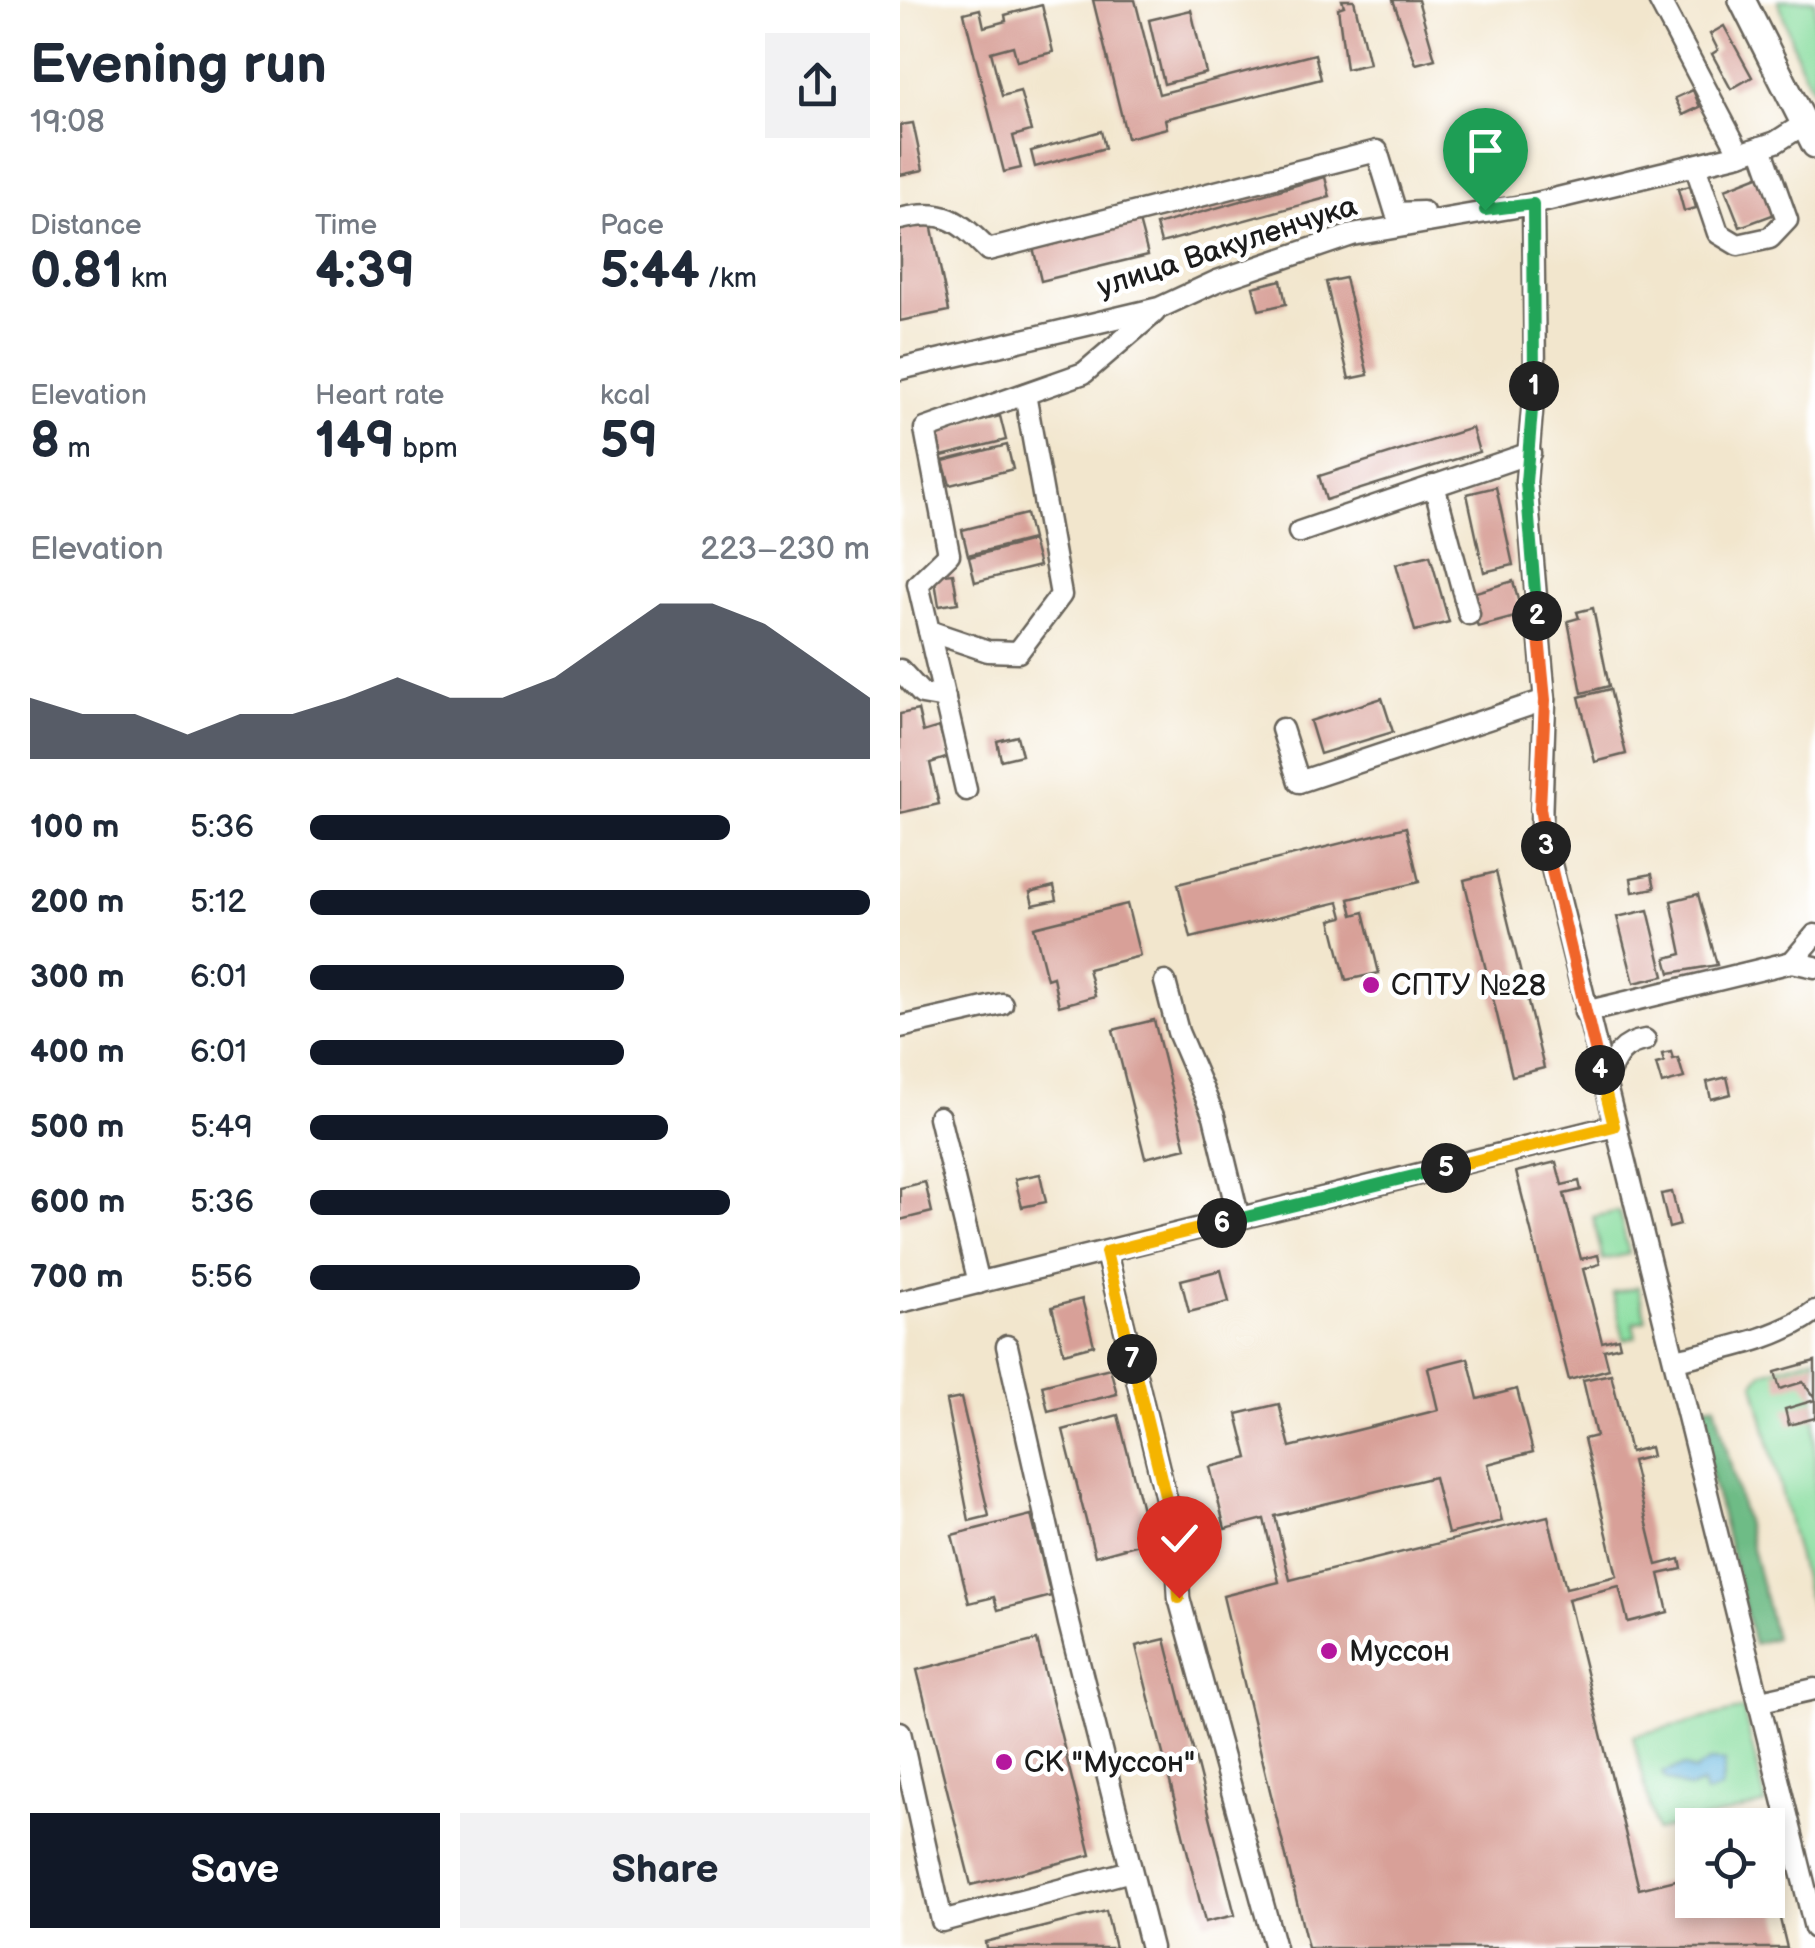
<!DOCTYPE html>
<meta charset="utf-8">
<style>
:root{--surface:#fff;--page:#f2f2f3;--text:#1f2937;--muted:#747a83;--accent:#111827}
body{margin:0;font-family:"Balsamiq Sans",sans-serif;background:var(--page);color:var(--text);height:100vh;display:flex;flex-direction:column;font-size:38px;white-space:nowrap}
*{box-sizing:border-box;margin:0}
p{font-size:32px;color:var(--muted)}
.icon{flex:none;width:55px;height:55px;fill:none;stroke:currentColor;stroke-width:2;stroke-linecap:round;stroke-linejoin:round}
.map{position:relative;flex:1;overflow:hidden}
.panel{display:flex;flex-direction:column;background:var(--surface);width:900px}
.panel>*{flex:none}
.controls{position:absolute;left:775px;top:1808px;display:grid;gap:20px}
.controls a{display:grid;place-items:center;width:110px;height:110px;border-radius:0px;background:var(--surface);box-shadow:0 5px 15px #0003;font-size:50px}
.pin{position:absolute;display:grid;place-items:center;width:85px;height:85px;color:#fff;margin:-102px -42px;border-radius:50% 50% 50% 0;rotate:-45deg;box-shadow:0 0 10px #0007}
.pin .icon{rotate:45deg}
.km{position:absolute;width:50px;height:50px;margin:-25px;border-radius:50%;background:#222;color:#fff;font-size:28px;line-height:50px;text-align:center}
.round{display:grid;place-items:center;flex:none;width:105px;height:105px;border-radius:0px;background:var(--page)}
.summary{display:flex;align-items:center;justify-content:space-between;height:170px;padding:0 30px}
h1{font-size:55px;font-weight:700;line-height:75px}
.figures{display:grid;grid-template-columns:repeat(3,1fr);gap:15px;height:170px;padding:10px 30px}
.figures div{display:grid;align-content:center}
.figures b{font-size:50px;font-weight:700}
.figures small{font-size:28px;font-weight:400}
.figures p{font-size:28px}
.chart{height:280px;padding:20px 30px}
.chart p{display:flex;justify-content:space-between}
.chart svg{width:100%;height:180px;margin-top:10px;fill:var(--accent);opacity:.7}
.primary-button{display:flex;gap:20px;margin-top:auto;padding:20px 30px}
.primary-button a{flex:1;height:115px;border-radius:0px;background:var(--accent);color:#fff;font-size:40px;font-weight:700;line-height:115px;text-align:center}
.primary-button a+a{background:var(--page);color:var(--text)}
ul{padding:0 30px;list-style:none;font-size:32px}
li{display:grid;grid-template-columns:160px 120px 1fr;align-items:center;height:75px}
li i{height:25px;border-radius:12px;background:var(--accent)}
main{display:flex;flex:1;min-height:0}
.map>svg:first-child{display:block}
.green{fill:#88dd9f;stroke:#527c5e;stroke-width:2.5}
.forest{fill:#6ebc86;stroke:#456c51;stroke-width:2.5}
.water{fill:#62b5de;stroke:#3f687d;stroke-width:2.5}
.building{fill:#d8a098}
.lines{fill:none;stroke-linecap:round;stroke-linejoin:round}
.minor-casing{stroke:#67635a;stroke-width:25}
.major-casing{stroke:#67635a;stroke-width:30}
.minor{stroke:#fff;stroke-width:20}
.major{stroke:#fff;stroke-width:25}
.split-1-casing{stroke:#fff;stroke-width:20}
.split-2-casing{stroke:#fff;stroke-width:20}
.split-3-casing{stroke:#fff;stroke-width:20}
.split-4-casing{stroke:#fff;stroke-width:20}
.split-5-casing{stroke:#fff;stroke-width:20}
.split-6-casing{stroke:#fff;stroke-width:20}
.split-7-casing{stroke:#fff;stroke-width:20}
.split-8-casing{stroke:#fff;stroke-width:20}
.split-1{stroke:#22a559;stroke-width:12}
.split-2{stroke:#22a559;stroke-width:12}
.split-3{stroke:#f0652b;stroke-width:12}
.split-4{stroke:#f0652b;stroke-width:12}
.split-5{stroke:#f5b400;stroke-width:12}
.split-6{stroke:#22a559;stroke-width:12}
.split-7{stroke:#f5b400;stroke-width:12}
.split-8{stroke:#f5b400;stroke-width:12}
.poi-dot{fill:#b5179e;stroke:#fff;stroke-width:4}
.labels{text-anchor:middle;stroke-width:9;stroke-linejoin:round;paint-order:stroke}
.street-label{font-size:30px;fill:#1c1c1c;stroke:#fff}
.poi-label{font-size:30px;fill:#1c1c1c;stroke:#fff;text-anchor:start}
</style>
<main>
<section class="panel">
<div class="summary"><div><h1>Evening run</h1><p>19:08</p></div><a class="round"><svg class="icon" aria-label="share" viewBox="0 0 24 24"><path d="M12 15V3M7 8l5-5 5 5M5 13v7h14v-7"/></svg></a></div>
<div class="figures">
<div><p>Distance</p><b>0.81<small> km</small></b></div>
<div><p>Time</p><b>4:39</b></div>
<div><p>Pace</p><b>5:44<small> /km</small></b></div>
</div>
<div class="figures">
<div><p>Elevation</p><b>8<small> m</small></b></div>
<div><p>Heart rate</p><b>149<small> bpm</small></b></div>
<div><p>kcal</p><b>59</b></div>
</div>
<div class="chart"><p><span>Elevation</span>223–230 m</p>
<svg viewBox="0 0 160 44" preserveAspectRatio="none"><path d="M0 44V29L10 33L20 33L30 38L40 33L50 33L60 29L70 24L80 29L90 29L100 24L110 15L120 6L130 6L140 11L150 20L160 29V44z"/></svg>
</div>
<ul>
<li><b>100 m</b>5:36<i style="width:75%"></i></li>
<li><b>200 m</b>5:12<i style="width:100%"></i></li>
<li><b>300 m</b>6:01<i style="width:56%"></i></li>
<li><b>400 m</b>6:01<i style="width:56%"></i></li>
<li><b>500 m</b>5:49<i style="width:64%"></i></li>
<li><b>600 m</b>5:36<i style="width:75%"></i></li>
<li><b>700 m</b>5:56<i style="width:59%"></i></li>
</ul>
<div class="primary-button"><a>Save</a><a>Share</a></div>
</section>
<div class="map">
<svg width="915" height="1948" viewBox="0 0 915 1948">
<rect width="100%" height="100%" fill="#fff"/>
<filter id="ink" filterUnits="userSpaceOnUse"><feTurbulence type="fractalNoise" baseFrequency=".01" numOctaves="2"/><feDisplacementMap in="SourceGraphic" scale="20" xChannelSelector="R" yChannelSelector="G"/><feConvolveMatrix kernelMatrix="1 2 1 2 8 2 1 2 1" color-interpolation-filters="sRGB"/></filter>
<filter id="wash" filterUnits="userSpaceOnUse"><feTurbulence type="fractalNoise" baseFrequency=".0048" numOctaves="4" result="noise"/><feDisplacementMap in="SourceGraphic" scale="40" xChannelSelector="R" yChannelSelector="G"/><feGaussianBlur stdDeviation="2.25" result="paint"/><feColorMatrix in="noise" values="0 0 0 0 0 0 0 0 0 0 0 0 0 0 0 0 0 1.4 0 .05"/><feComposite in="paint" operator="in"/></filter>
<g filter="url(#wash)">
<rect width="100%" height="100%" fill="#f2e6cd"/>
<g class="green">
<path d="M878 0H915V95L899 63Z"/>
<path d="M719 1211 729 1254 703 1260 693 1217Z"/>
<path d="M738 1287 746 1320 733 1323 736 1337 724 1340 713 1293Z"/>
<path d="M915 1357V1625L854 1383 863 1372Z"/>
<path d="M843 1709 866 1804 756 1831 733 1736Z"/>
</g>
<path class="forest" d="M815 1404 875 1638 854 1644 794 1409Z"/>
<path class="water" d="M811 1761 825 1762 821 1789 805 1794 802 1784 789 1789 765 1779 762 1773 784 1766 794 1771Z"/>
<g id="blocks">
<g class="building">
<path d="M193 0H235L259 94 415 54 421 79 265 119 267 128 227 138Z"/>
<path d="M442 0H454L469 64 446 69 438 8 444 6Z"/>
<path d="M493 0H518L535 59 516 64Z"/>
<path d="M142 5 153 52 117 61 113 46 91 52 102 96 120 91 131 131 113 136 121 168 104 172 64 13 80 9 84 27 106 21 105 15Z"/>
<path d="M291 10 306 73 264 84 249 20Z"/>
<path d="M824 26 852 77 831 89 812 54 818 50 810 34Z"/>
<path d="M793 90 800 107 783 115 775 98Z"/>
<path d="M13 123 23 170 0 175V125Z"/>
<path d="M201 131 205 148 135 167 131 151Z"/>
<path d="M861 175 875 214 840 227 825 189Z"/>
<path d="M425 177 430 197 261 243 256 225Z"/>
<path d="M790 186 796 208 784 211 778 189Z"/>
<path d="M239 221 248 255 141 281 133 247Z"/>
<path d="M31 223 49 311 0 321V229Z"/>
<path d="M445 278 468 375 449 379 426 282Z"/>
<path d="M381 280 386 304 359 310 353 287Z"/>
<path d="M100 416 106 440 42 456 36 432Z"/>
<path d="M572 428 579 452 426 500 419 476Z"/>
<path d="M107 445 113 469 50 485 43 461Z"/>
<path d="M596 487 613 565 584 572 567 494Z"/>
<path d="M126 514 132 539 68 555 62 530Z"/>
<path d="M132 541 139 566 75 582 69 557Z"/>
<path d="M530 555 549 622 515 631 496 564Z"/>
<path d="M53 573 58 603 39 606 34 575Z"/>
<path d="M613 581 622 615 578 627 569 594Z"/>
<path d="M693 608 709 686 682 693 668 621 679 618 677 612Z"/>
<path d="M710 689 726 754 695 762 679 697Z"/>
<path d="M482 698 493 732 420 754 410 721Z"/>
<path d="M18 710 23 732 39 727 49 757 30 763 39 804 0 813V714Z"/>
<path d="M117 736 122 755 101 760 97 741Z"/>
<path d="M506 827 519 882 449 899 453 915 464 912 479 973 446 980 431 920 443 917 439 902 291 938 278 884Z"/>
<path d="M596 872 644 1068 612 1076 564 880Z"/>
<path d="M752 874 755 888 733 892 731 878Z"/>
<path d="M154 886 157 900 133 905 130 892Z"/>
<path d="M798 894 817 965 770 973 766 958 782 954 771 901Z"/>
<path d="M227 904 240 956 188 969 195 996 159 1006 153 977 147 979 134 927Z"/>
<path d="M748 910 764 976 734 983 717 917Z"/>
<path d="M254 1020 286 1148 245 1158 213 1030Z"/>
<path d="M771 1052 773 1059 778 1058 784 1078 762 1084 756 1064 764 1062 762 1054Z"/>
<path d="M827 1077 831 1094 811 1099 807 1082Z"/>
<path d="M656 1162 662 1185 679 1181 681 1190 664 1194 681 1259 698 1255 700 1264 683 1269 702 1342 718 1338 720 1346 704 1350 709 1369 669 1380 616 1172Z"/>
<path d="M140 1174 146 1202 122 1207 115 1179Z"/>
<path d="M25 1182 32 1212 0 1220V1188Z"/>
<path d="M772 1192 780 1225 769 1228 761 1194Z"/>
<path d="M321 1270 329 1302 289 1312 281 1280Z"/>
<path d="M182 1299 194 1345 164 1353 152 1307Z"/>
<path d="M568 1358 578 1399 617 1389 633 1452 588 1464 602 1521 548 1534 534 1477 375 1516 390 1580 648 1516 666 1588 717 1576 684 1439 696 1436 683 1380 711 1374 730 1452 750 1447 752 1456 732 1461 757 1565 780 1559 782 1569 759 1574 768 1612 728 1622 719 1586 668 1599 739 1889 792 1876V1900H868L869 1873 887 1948H408L323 1596 379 1582 364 1519 325 1529 310 1467 348 1458 337 1414 379 1404 390 1447 538 1410 528 1368Z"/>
<path d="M915 1361V1399L903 1382 880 1389 875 1372Z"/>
<path d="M210 1368 217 1394 148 1411 142 1385Z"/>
<path d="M61 1398 89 1516 69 1521 46 1401Z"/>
<path d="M915 1400V1418L889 1425 885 1409Z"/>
<path d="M218 1415 250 1541 195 1556 163 1430Z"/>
<path d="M131 1515 151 1596 98 1610 94 1597 69 1603 52 1535Z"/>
<path d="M265 1639 335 1915 305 1922 236 1646Z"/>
<path d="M137 1640 191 1855 71 1885 17 1670Z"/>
<path d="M206 1911 215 1948H86L85 1942Z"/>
</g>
</g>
</g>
<g filter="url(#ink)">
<use href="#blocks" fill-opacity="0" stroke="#67635a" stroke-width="2.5"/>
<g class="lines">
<g class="minor-casing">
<g id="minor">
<path d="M759 0 840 154"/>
<path d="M795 165 818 233 838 245 870 238 887 220 861 147"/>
<path d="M633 204 635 377 626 482 645 700 641 824 915 1928"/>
<path d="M0 219C44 208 58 220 88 250L477 151 496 213 523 212"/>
<path d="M0 369 259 308 317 281 452 235 633 204 840 154 876 142 904 124"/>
<path d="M534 485 569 614"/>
<path d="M399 532 630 453"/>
<path d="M29 631 88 651 118 652 161 595 125 394"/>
<path d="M0 670 22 694 45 698"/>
<path d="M382 729 399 782 645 700"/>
<path d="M66 790 18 584 49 554 25 429 184 373 254 313"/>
<path d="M892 962 915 935"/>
<path d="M265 982 278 1032 314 1116 339 1219"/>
<path d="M685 1012 892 962 915 967"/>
<path d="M0 1027 102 1004"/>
<path d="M703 1085C714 1062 718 1044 745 1040"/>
<path d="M39 1117 79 1283"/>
<path d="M206 1252 276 1539 279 1598 375 1948"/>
<path d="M0 1302 714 1126"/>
<path d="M107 1346 169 1623 251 1948"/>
<path d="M776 1360C821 1349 878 1340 915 1311"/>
<path d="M861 1701 915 1689"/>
<path d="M0 1732 42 1921 231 1871"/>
</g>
</g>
<g class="major-casing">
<path id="major" d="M842 0 915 145"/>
</g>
<use href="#minor" class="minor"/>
<use href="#major" class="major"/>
</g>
</g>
<g class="lines" filter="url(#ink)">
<g class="split-1-casing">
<path id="split-1" d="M585 210 633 204 634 386"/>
</g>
<g class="split-2-casing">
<path id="split-2" d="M634 386 626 482 637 616"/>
</g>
<g class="split-3-casing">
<path id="split-3" d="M637 616 645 700 640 808 646 846"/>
</g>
<g class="split-4-casing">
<path id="split-4" d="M646 846 700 1070"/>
</g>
<g class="split-5-casing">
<path id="split-5" d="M546 1168 714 1126 700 1070"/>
</g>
<g class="split-6-casing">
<path id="split-6" d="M322 1223 546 1168"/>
</g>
<g class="split-7-casing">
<path id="split-7" d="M232 1359 206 1252 322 1223"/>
</g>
<g class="split-8-casing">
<path id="split-8" d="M232 1359 276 1540 279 1598"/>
</g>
<use href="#split-1" class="split-1"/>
<use href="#split-2" class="split-2"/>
<use href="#split-3" class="split-3"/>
<use href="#split-4" class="split-4"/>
<use href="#split-5" class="split-5"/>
<use href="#split-6" class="split-6"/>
<use href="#split-7" class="split-7"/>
<use href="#split-8" class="split-8"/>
</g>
<g class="poi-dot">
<circle cx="471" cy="985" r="10"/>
<circle cx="429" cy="1651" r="10"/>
<circle cx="104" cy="1762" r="10"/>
</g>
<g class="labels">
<g class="street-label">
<text transform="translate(327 246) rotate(-18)" y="10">улица Вакуленчука</text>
</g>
<g class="poi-label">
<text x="491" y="995">СПТУ №28</text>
<text x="449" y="1661">Муссон</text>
<text x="124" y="1772">СК "Муссон"</text>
</g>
</g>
</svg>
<div class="controls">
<a><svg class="icon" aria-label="locate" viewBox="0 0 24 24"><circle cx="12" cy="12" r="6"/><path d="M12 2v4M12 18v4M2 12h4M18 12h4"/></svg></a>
</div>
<div class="pin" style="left:585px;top:210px;background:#1e9e55"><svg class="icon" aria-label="arrive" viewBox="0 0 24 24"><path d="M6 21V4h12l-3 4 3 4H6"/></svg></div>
<div class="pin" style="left:279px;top:1598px;background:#d93025"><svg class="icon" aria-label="check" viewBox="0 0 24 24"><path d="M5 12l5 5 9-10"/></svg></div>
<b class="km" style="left:634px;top:386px">1</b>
<b class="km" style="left:637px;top:616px">2</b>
<b class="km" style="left:646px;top:846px">3</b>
<b class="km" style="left:700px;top:1070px">4</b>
<b class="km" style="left:546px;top:1168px">5</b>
<b class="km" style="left:322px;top:1223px">6</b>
<b class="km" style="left:232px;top:1359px">7</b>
</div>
</main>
